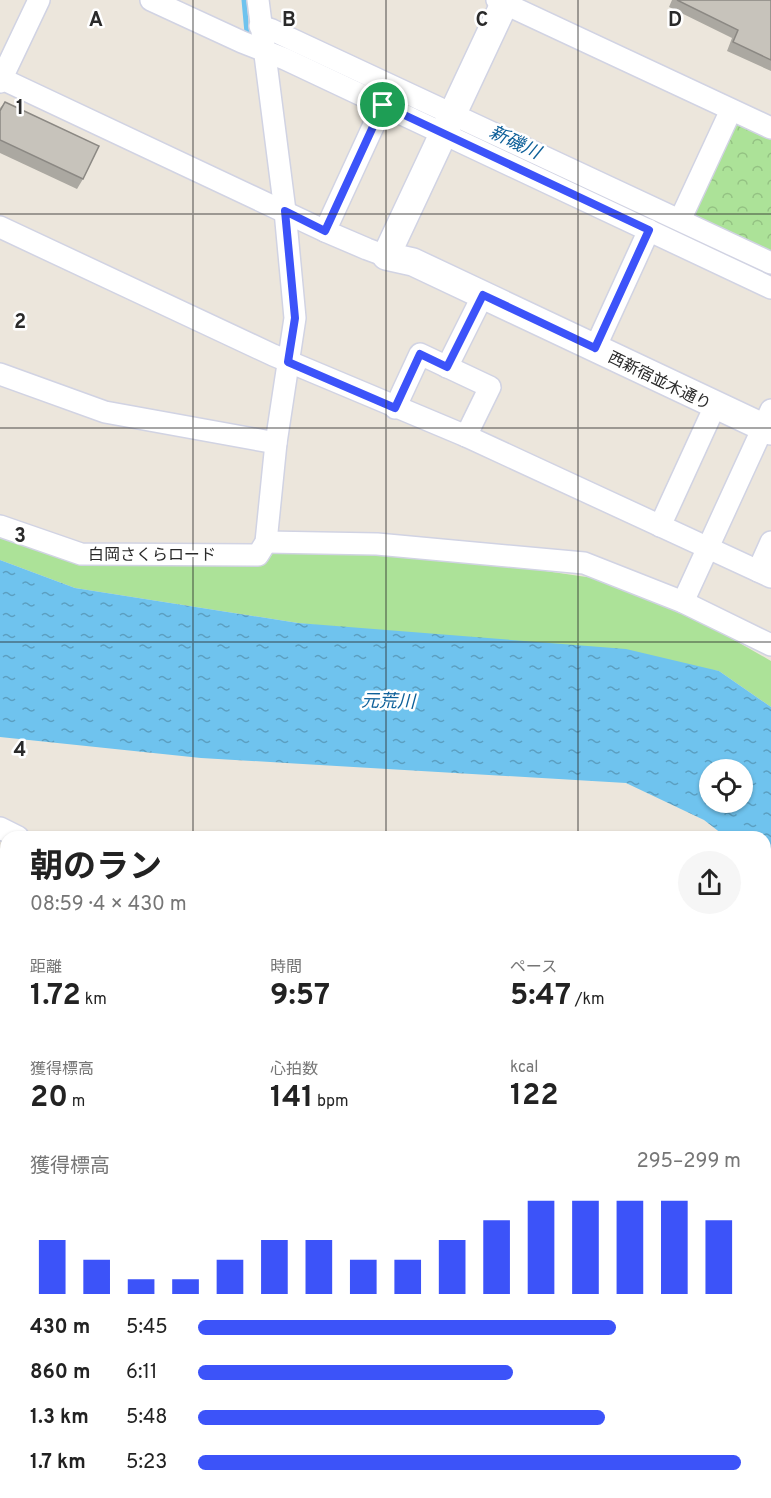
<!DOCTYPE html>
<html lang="ja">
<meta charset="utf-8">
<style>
:root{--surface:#fff;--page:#f6f6f6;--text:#222;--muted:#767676;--accent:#3c53f9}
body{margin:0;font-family:Overpass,"Noto Sans JP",sans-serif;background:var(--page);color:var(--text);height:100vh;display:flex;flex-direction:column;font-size:22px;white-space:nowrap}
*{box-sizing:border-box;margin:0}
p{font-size:20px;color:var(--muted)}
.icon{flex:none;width:33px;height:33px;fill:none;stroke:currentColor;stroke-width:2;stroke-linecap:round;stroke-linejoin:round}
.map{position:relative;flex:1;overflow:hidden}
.side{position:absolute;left:0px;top:831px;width:771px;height:668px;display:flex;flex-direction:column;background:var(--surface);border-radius:18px 18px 0 0;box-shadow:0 2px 4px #0004}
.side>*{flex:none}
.tools{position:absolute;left:699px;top:759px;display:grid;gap:12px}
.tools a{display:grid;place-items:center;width:54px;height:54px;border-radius:50%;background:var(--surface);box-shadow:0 2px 4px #0004;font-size:30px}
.pin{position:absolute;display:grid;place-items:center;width:51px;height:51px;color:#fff;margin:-26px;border:3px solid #fff;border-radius:50%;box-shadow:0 2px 6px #0007}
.round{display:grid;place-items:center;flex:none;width:63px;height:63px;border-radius:32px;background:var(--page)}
.headline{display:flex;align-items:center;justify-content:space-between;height:102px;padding:0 30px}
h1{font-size:33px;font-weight:700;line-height:45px}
.figures{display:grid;grid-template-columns:repeat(3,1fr);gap:9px;height:102px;padding:6px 30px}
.figures div{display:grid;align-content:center}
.figures b{font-size:30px;font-weight:700}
.figures small{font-size:16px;font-weight:400}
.figures p{font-size:16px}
.chart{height:168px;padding:12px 30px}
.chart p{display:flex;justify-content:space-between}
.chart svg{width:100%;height:108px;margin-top:6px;stroke:var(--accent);stroke-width:6}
ul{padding:0 30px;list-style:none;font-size:20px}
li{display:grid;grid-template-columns:96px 72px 1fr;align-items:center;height:45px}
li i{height:15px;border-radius:8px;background:var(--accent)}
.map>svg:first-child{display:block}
.grass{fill:#ace298}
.forest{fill:url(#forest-crowns)}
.pitch{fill:#c0ea94}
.water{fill:url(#water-ripples);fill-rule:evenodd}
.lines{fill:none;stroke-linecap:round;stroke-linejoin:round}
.stream{stroke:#6fc3ee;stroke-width:5}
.service-casing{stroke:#d1d3e3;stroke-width:14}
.minor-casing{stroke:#d1d3e3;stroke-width:24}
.tertiary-casing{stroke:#d1d3e3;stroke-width:30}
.service{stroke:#fff;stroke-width:10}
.minor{stroke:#fff;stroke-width:21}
.tertiary{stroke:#fff;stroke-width:27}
.wall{fill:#aba8a1}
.building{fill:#c7c3bb;stroke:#8b8883;stroke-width:1.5}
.route-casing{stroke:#fff;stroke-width:12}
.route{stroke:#3c53f9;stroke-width:8}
.grid{fill:none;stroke:#2a2a2a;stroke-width:1.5;stroke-opacity:0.55}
.labels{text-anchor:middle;stroke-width:5;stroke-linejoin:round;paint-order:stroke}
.street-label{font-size:16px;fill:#2a2a2a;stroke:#fff}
.water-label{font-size:18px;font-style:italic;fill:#0e6099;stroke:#fff}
.grid-label{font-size:20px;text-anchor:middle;font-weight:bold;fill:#2a2a2a;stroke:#fff;stroke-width:5;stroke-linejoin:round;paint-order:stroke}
</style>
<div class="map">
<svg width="771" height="1498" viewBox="0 0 771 1498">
<defs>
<pattern id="forest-crowns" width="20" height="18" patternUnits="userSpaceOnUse" patternTransform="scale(1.5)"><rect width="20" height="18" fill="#ace298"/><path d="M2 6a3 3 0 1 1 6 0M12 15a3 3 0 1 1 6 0" fill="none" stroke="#94c283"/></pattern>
<pattern id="water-ripples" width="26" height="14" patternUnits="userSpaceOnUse" patternTransform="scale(1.5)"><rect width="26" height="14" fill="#6fc3ee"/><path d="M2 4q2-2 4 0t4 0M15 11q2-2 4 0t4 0" fill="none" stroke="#5b9fc1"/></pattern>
</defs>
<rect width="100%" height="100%" fill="#ece6dc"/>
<path class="grass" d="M0 534 77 562H267L275 550 464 559 600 579 680 609 771 661V707L719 671 298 623 75 588 0 560Z"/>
<path class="forest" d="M733 122 771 140V262L686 221Z"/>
<path class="pitch" d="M0 868 6 872V964L0 976Z"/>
<path class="water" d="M0 560 75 588 298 623 626 649 719 671 771 707V871L765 866V837H726L704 820 626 783 201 758 0 737ZM710 770H742V802H710Z"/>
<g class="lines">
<path class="stream" d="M244 0 247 33 251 35"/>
<g class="service-casing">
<path id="service" d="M0 1039 6 1026"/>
</g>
<g class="minor-casing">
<g id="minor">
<path d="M151 0 242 42 285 59 771 288"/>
<path d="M497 0 771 128"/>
<path d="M260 26 272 30 771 263"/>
<path d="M0 78 325 231 367 249 386 256"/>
<path d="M0 82 39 0"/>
<path d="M680 220 731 110"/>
<path d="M0 227 273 355 466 436 771 577"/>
<path d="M325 231 383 105"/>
<path d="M595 348 649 230"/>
<path d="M447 367 483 295"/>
<path d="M0 374 105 412 276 443"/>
<path d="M395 408 420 354 490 387 466 436"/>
<path d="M0 526 81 554 258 555 266 542 276 443 295 318 285 211 258 0"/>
<path d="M660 526 715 406"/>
<path d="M266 542 377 544 584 563 683 602 771 645"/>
<path d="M758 571 771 542"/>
<path d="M683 602 771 410"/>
<path d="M0 828 18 837"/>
<path d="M765 1242 771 1245"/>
<path d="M0 1329 6 1332"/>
<path d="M354 1492 366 1498"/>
<path d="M681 1492 685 1498"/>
<path d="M458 1498 461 1492"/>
<path d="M537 1498 538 1492"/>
</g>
</g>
<g class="tertiary-casing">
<g id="tertiary">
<path d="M506 0 386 256 413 262 771 431"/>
<path d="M765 1377 771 1381"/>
</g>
</g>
<use href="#service" class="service"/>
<use href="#minor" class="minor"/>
<use href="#tertiary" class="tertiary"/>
</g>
<g class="wall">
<path d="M672 0H771V71L727 51 732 38 669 7Z"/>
<path d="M5 102 83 179 77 189 0 153V108Z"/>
<path d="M6 1088V1123L0 1121V1101Z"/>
<path d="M6 1237V1283L0 1280V1250Z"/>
<path d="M604 1492H664L661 1498H612Z"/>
</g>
<g class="building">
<path d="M677 0H771V60L733 42 738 30Z"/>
<path d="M5 102 99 146 83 179 0 140V111Z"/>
<path d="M6 1094V1107L1 1105Z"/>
<path d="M6 1243V1266L0 1264V1255Z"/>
<path d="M616 1492H664L661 1498H624Z"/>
</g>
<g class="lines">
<g class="route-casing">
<path id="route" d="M383 105 649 230 595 348 483 295 447 367 420 354 395 408 288 362 295 318 285 211 325 231Z"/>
</g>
<use href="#route" class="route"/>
</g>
<path class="grid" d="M193 0V837M386 0V837M578 0V837M0 214H771M0 428H771M0 642H771M0 856H6M765 856H771M0 1070H6M765 1070H771M0 1284H6M765 1284H771M193 1492V1498M386 1492V1498M578 1492V1498"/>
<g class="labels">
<g class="street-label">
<text transform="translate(660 380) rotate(26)" y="6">西新宿並木通り</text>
<text x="152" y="560">白岡さくらロード</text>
</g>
<g class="water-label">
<text transform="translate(515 142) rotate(25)" y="6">新磯川</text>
<text transform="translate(388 701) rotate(1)" y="6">元荒川</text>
</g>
</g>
<g class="grid-label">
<text x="96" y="26">A</text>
<text x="289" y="26">B</text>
<text x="482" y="26">C</text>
<text x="675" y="26">D</text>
<text x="20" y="114">1</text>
<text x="20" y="328">2</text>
<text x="20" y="542">3</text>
<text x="20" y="756">4</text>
</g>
</svg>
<div class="tools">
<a><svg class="icon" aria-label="locate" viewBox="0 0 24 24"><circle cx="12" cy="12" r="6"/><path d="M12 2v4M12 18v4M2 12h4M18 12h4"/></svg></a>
</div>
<div class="pin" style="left:383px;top:105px;background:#1e9e55"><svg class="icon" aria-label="arrive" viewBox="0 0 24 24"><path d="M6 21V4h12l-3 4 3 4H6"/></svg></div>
<section class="side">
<div class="headline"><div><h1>朝のラン</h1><p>08:59 · 4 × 430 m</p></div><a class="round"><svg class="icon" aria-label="share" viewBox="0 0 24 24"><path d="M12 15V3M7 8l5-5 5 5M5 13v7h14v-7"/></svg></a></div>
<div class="figures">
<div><p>距離</p><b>1.72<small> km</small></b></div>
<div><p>時間</p><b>9:57</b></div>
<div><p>ペース</p><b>5:47<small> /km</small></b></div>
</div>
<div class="figures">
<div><p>獲得標高</p><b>20<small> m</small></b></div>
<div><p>心拍数</p><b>141<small> bpm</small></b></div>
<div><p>kcal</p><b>122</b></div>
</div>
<div class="chart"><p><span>獲得標高</span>295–299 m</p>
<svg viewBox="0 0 160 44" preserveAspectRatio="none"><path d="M5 44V22M15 44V30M25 44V38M35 44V38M45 44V30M55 44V22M65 44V22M75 44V30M85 44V30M95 44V22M105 44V14M115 44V6M125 44V6M135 44V6M145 44V6M155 44V14"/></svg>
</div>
<ul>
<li><b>430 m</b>5:45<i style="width:77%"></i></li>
<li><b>860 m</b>6:11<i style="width:58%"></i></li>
<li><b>1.3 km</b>5:48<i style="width:75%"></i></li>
<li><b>1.7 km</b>5:23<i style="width:100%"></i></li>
</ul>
</section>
</div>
